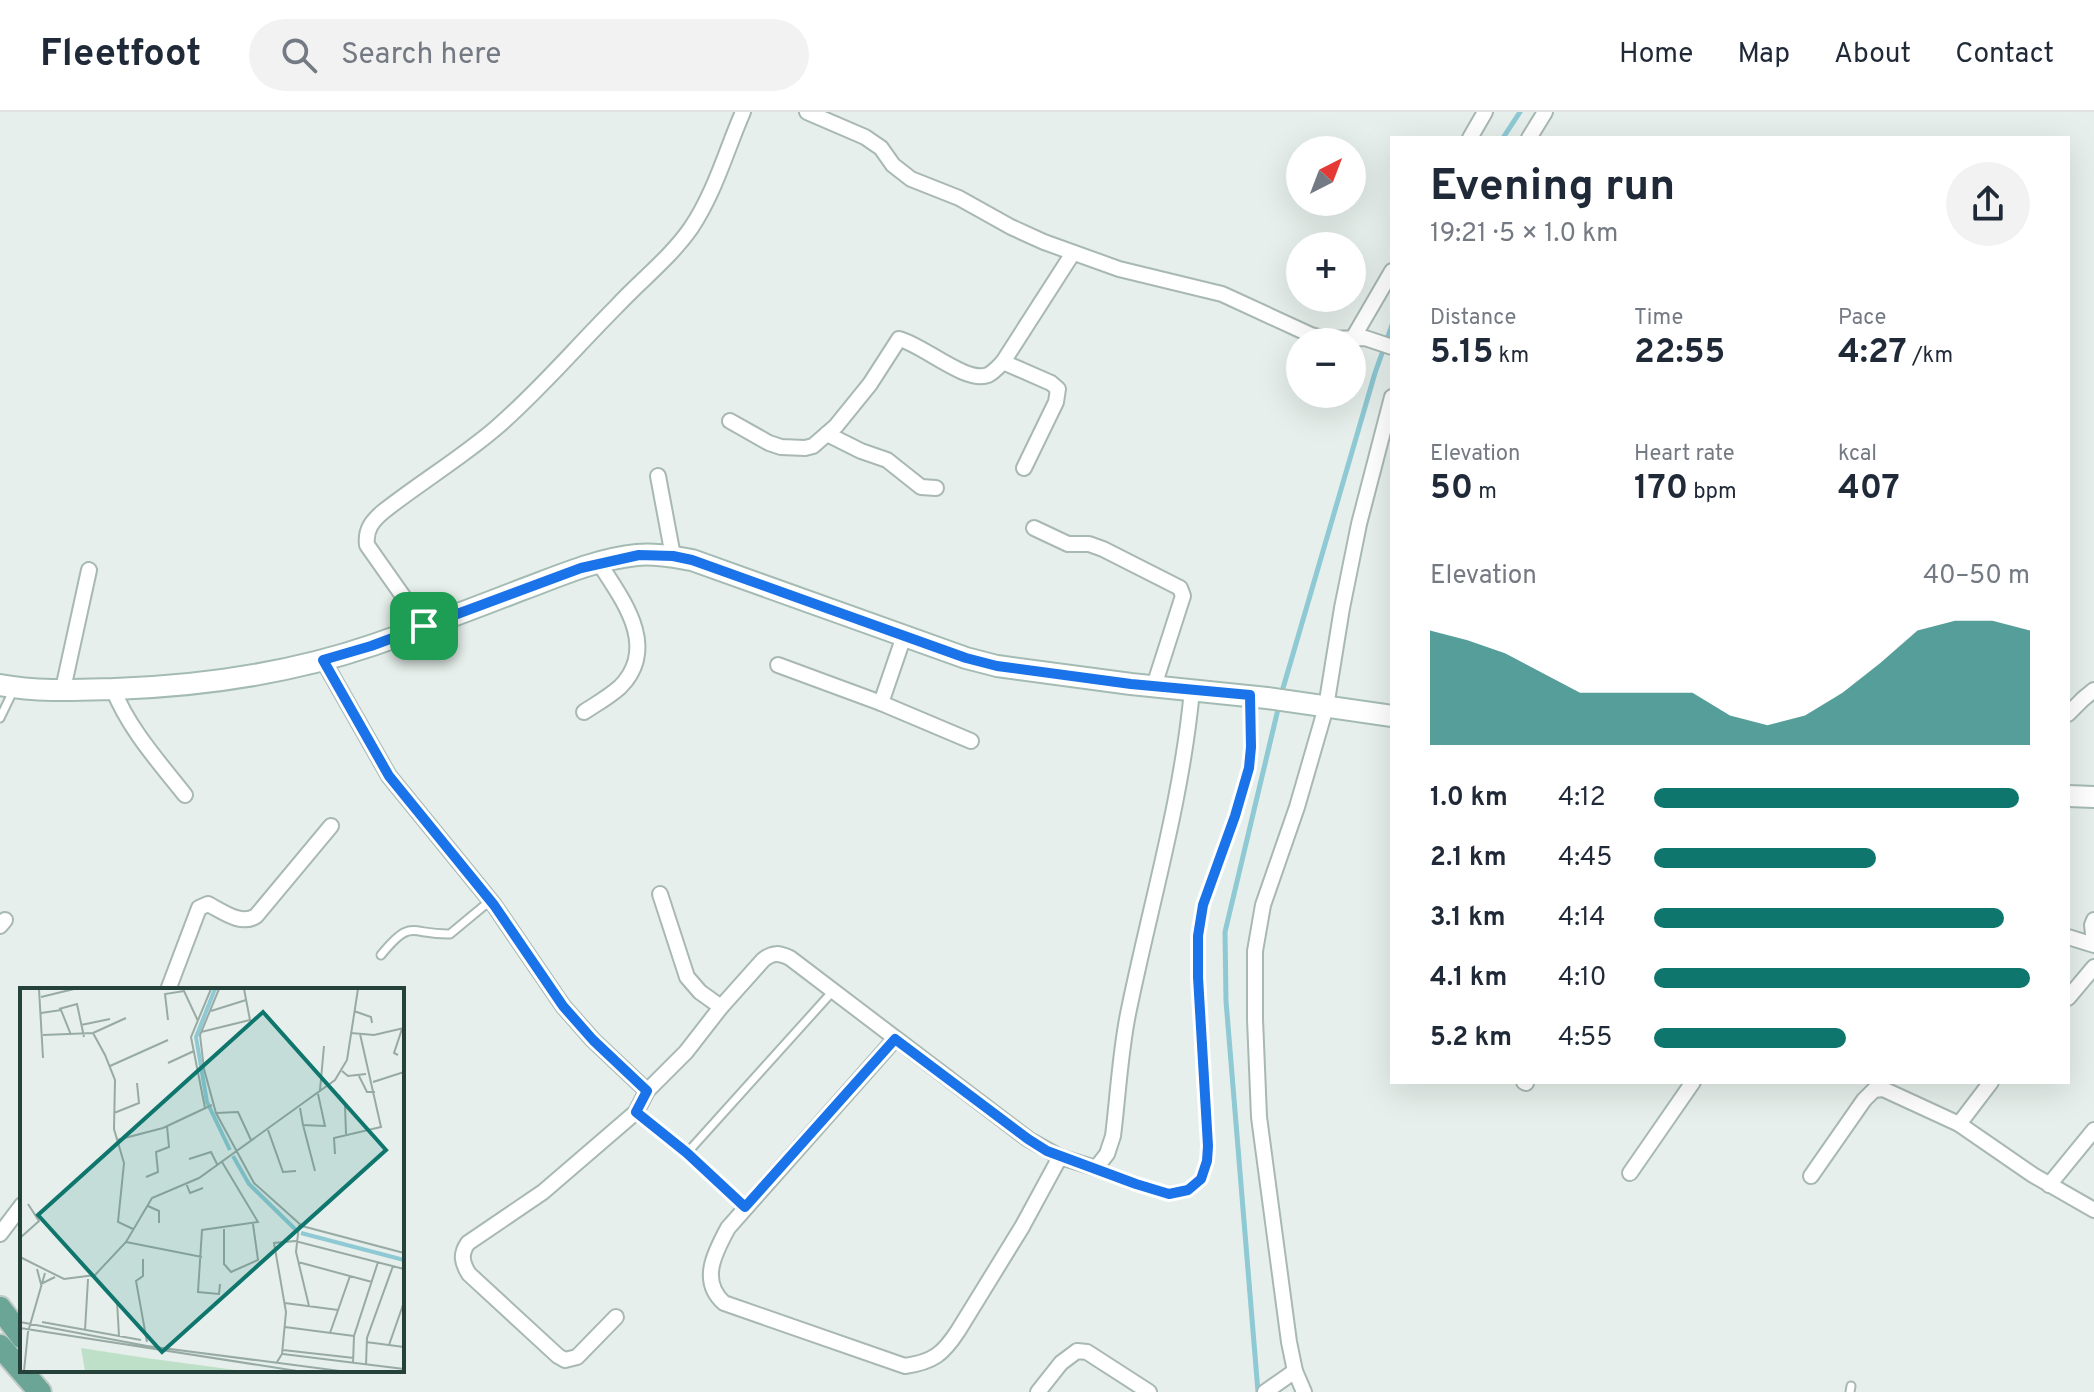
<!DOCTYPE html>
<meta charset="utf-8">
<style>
:root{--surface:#fff;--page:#f2f2f3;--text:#1f2937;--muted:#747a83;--line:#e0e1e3;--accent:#0f766e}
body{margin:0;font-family:Overpass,sans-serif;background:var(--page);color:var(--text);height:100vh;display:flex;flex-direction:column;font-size:30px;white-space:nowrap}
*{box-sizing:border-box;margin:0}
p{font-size:26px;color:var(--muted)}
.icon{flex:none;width:44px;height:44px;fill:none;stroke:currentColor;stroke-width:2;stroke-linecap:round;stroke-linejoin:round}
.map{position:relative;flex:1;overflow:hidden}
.sheet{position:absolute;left:1390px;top:24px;width:680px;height:948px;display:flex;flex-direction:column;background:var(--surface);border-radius:0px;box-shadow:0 8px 32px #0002}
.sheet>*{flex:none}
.needle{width:52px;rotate:42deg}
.buttons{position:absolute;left:1286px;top:24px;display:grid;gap:16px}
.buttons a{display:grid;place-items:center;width:80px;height:80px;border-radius:50%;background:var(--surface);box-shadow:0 8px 32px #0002;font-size:40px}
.pin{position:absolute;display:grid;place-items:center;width:68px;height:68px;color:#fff;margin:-34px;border-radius:16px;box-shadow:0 4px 12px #0006}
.round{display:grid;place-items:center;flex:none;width:84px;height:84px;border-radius:42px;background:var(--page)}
.summary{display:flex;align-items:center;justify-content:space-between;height:136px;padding:0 40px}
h1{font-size:44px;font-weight:700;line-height:60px}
.stats{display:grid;grid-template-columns:repeat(3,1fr);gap:12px;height:136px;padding:8px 40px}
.stats div{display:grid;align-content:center}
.stats b{font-size:34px;font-weight:700}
.stats small{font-size:22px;font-weight:400}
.stats p{font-size:22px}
.chart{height:224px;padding:16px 40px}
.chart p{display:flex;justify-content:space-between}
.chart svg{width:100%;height:144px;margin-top:8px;fill:var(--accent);opacity:.7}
ul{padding:0 40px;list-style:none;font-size:26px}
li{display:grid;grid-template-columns:128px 96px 1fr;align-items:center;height:60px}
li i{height:20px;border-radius:10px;background:var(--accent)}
header{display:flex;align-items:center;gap:48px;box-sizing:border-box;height:112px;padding:0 40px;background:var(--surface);border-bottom:2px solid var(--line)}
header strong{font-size:38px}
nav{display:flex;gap:44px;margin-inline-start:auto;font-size:28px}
.search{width:560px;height:72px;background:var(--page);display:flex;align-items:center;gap:20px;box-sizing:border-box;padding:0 28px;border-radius:44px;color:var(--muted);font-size:30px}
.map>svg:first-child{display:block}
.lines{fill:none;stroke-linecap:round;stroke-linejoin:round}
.stream{stroke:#8ec9d4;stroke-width:5}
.service-casing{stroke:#a8b8b2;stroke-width:11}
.minor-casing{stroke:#a8b8b2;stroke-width:18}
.secondary-casing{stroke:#a4bbb3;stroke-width:24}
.primary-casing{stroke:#c2cac8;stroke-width:26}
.service{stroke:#fff;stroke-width:7}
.minor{stroke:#fff;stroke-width:14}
.secondary{stroke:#fff;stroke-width:20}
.primary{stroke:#6aa596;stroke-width:22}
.route-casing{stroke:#fff;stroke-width:16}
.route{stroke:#1a73e8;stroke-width:10}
.inset-river{fill:none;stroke:#8ec9d4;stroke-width:4}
.inset-road{fill:none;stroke:#98aaa4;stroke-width:2}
.view{fill:#0f766e;fill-opacity:0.15;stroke:#0f766e;stroke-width:4}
.inset-edge{fill:none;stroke:#24423a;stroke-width:4}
</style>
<header>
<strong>Fleetfoot</strong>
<div class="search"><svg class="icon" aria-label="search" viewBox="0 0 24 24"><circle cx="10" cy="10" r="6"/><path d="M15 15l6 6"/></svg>Search here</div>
<nav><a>Home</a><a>Map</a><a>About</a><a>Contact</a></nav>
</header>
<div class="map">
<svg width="2094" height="1280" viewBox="0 0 2094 1280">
<rect width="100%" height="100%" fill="#e6efeb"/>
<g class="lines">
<g class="stream">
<path d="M1503 26 1520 0"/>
<path d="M1281 583 1375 261 1392 213"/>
<path d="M1258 1280 1226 889 1225 820 1279 593"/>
</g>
<g class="service-casing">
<g id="service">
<path d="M0 606 13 579"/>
<path d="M381 843C412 805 410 823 450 822L491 788"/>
<path d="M636 1000 687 1041 745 1095"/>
<path d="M687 1041 833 879"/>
<path d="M1096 1056C1141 1074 1203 1110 1208 1034L1198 865V824L1203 793 1235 704 1249 656 1251 635 1250 588"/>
<path d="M1850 1280 1851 1274"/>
</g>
</g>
<g class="minor-casing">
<g id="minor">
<path d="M807 0 865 25 881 36 893 53 911 67 959 86 1011 115 1044 130 1119 157 1222 182 1311 223 1326 227 1365 226 1392 235"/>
<path d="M1470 26 1485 0"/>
<path d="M1529 26 1545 0"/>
<path d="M1353 226 1392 159"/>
<path d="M1003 250 1051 271 1058 277 1056 290 1024 356"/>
<path d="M730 309 769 331 781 335 805 336 813 334 836 314 870 272 899 227C922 232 966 272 988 263 994 260 999 254 1003 250L1073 141"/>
<path d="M827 322 861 339 887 348 921 375 936 376"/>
<path d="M658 364 673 444"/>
<path d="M1034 416 1068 432H1089L1103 437 1180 476 1183 484 1181 490 1154 574"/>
<path d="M424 514 367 433C365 417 373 408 384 399 421 370 461 346 496 316 539 279 576 235 616 195 641 168 670 146 691 116 715 80 726 39 743 0"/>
<path d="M904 524 881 591 971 629"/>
<path d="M323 548 389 664 494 793 563 894 593 928 647 979"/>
<path d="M778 553 881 591"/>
<path d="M63 577 89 458"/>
<path d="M113 577C129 617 158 649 185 683"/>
<path d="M584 600C596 592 609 585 620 575 660 535 622 487 599 451"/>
<path d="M2068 602 2083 587 2094 578"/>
<path d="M660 782 687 865 700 880 721 895"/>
<path d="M2094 808 2092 813 2094 831"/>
<path d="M0 814 5 808"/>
<path d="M2068 825 2094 833"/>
<path d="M168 878 199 796 208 792C222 799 241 814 256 804L331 714"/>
<path d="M2068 886 2094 855"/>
<path d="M895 927 728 1116C715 1140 699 1169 724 1191L905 1254C933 1250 943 1242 958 1219L1022 1115 1060 1045"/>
<path d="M1524 970 1526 971"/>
<path d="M1959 1012 1991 970"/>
<path d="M1630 1061 1693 970"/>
<path d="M1811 1064 1864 988 1874 978 1883 977 1959 1012 2033 1063 2094 1098"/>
<path d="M2049 1073 2094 1018"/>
<path d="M0 1122 22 1093"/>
<path d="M616 1205 577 1245 565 1248 558 1244 469 1162C462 1151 460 1142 468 1131L543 1080 636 1000 647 979 686 940 721 895 763 848C773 840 779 841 790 846L1028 1027 1060 1045 1096 1056 1107 1042 1113 1024C1118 984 1120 942 1128 902 1150 794 1182 688 1192 578"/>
<path d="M1038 1280 1061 1251 1077 1239 1087 1240 1149 1280"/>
<path d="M1265 1280 1295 1259"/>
<path d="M1304 1280 1295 1259 1289 1230 1259 1005 1255 907V839L1263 793 1297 695 1326 595 1342 496 1359 412 1392 285"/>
</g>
</g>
<g class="secondary-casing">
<g id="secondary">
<path d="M0 573C38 580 77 578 115 577 201 574 291 561 373 533 422 516 472 497 521 478 559 464 597 447 637 443 655 441 674 445 692 448L966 546 997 554 1131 572 1267 586 1392 604"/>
<path d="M2068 684 2094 685"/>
</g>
</g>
<g class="primary-casing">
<g id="primary">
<path d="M0 1196 22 1225"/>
<path d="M0 1234 40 1280"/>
</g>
</g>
<use href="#service" class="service"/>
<use href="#minor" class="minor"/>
<use href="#secondary" class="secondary"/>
<use href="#primary" class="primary"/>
</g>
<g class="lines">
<g class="route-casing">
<path id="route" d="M639 443 673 444 692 448 966 546 997 554 1131 572 1250 583 1251 635 1249 656 1235 704 1203 793 1198 824V865L1208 1034 1207 1049 1201 1067 1188 1078 1169 1082 1136 1072 1047 1039 1028 1027 895 927 745 1095 687 1041 636 1000 647 979 593 928 563 894 494 793 389 664 323 548 371 534 581 456Z"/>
</g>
<use href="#route" class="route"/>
</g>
<g transform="translate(20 876)">
<rect width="384" height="384" fill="#e6efeb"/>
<path d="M61 360 126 370 223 383H65Z" fill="#bfe0c8"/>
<path class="inset-river" d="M195 1 176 49 187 114 210 162M213 168 229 196 276 242M281 245 384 272"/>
<path class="inset-road" d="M19 1 23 70M199 1 180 47 184 81 196 125 234 195 282 238 384 265M21 9 54 1M39 21 57 16 64 49M191 23 226 12M334 23 351 29 352 35M21 25 41 22 51 47M148 32 145 6 164 3 178 33M61 37 90 31M181 44 230 32 224 1M73 45 106 30M331 45 354 47 384 40M23 47 73 45 85 67 95 92 94 141 104 175 98 234 113 241M378 67 374 65 382 41M148 75 174 63M90 78 148 52M322 83 328 88 346 86M339 88 347 104H355M353 94 384 84M300 102 304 58M319 107 325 117 326 146M185 120 171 49 191 1M280 120 283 137 305 138 298 106M94 125 119 115 117 95M196 125 218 124 231 152M283 137 295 183M248 142 263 184 276 183M97 152 143 140 192 117M315 166 314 150 361 139 340 46M169 171 191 164 197 176M126 189 138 184 136 164 149 159 147 138M166 195 170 205 183 200M128 218 139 223V235M279 237 276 264 289 318M204 241V276L211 284 238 272 233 236M0 250 19 233 8 216M106 254 182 269M0 269 44 291 75 287 106 254 132 210 179 190 315 92 327 72 338 1M123 271V288L116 293 127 354M278 274 352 294M17 281 21 296 35 289M200 296 199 306 178 304 182 242 238 234 202 174M97 313 99 348M265 315 318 322M0 334 127 358 320 383M22 334 121 352M265 339 334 348M0 340 277 383M65 342 68 291M310 345 330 288M346 354 384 359M369 357 384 314M263 362 334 370M263 366 384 381M257 374 262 366 266 324 254 255 275 253 384 281M333 376 334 348 358 274M346 377 347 350 373 278M4 383 8 344 25 285"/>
<path class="view" d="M243 24 366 162 142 364 18 227Z"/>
<rect width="384" height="384" class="inset-edge"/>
</g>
</svg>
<div class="buttons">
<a><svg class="needle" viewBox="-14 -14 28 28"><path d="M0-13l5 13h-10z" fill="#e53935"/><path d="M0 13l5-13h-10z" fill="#747a83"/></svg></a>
<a>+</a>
<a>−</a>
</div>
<div class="pin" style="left:424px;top:514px;background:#1e9e55"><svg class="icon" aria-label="arrive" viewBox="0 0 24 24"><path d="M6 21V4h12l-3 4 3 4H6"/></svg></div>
<section class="sheet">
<div class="summary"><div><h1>Evening run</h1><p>19:21 · 5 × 1.0 km</p></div><a class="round"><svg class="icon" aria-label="share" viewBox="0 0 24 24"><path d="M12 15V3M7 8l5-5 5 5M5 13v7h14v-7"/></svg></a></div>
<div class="stats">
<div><p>Distance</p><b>5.15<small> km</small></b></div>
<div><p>Time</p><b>22:55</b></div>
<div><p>Pace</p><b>4:27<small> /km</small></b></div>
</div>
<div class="stats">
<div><p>Elevation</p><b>50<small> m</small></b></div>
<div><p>Heart rate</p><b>170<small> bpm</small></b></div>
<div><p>kcal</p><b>407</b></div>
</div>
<div class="chart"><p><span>Elevation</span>40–50 m</p>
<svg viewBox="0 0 160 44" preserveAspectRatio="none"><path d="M0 44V9L10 12L20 16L30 22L40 28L50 28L60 28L70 28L80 35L90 38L100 35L110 28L120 19L130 9L140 6L150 6L160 9V44z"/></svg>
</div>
<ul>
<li><b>1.0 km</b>4:12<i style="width:97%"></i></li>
<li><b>2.1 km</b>4:45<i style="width:59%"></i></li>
<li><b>3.1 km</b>4:14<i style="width:93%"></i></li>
<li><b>4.1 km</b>4:10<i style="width:100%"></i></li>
<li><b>5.2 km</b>4:55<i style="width:51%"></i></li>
</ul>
</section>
</div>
